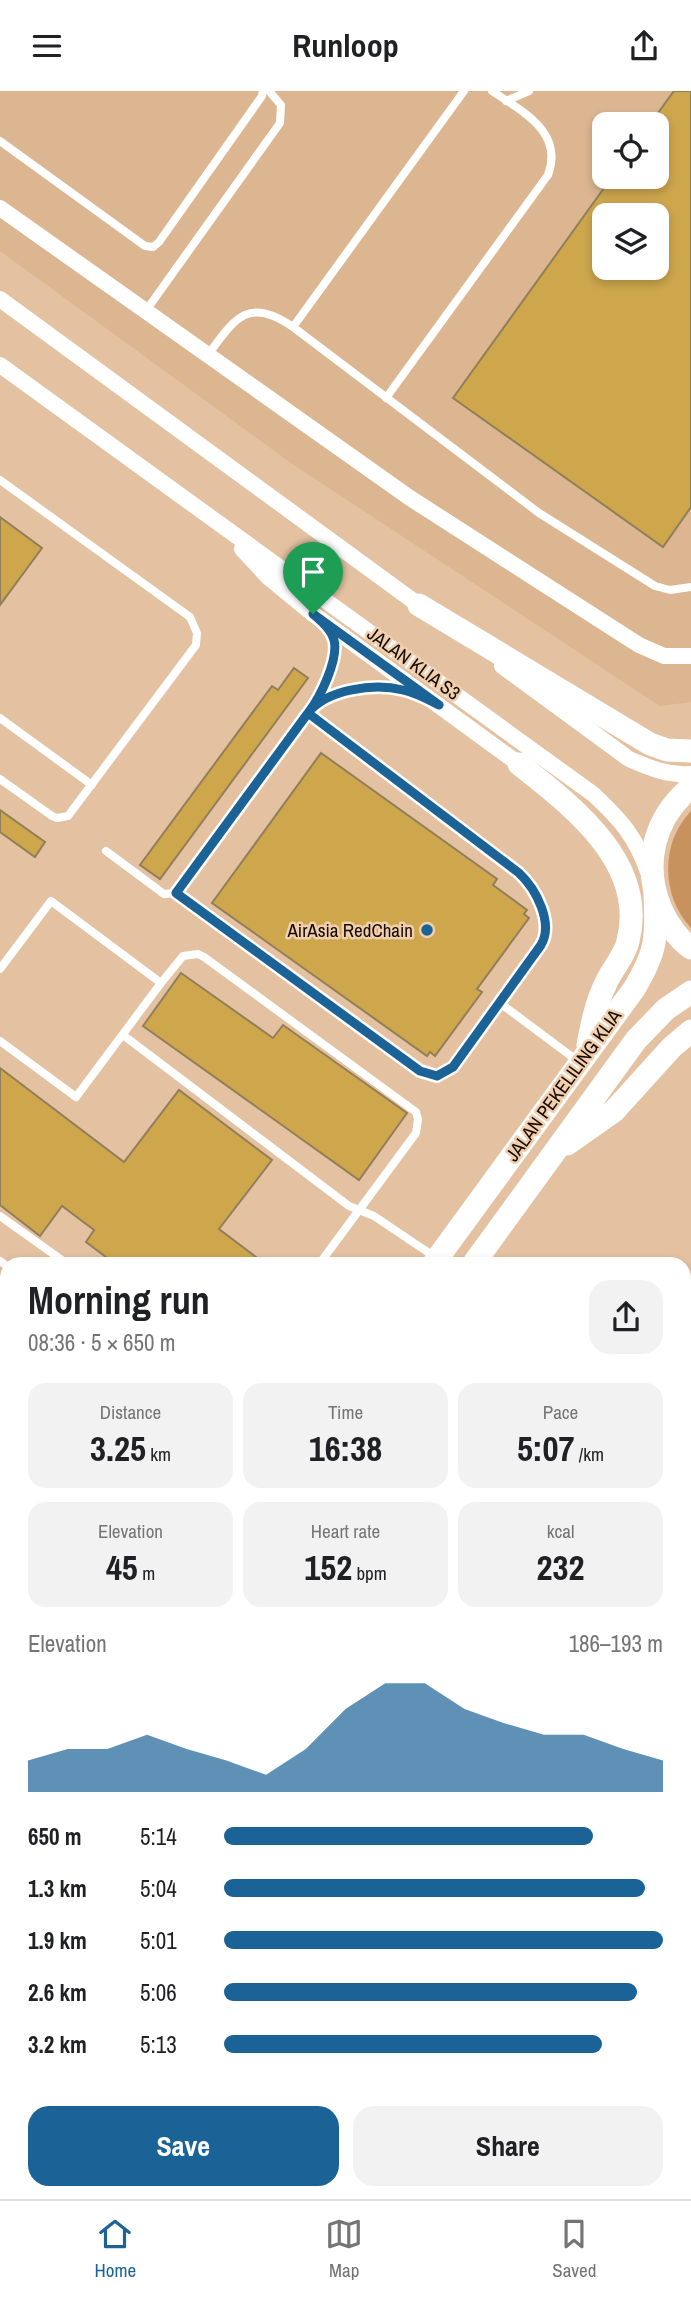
<!DOCTYPE html>
<meta charset="utf-8">
<style>
:root{--surface:#fff;--page:#f2f2f2;--text:#202124;--muted:#757577;--line:#e0e0e0;--accent:#1b6397}
body{margin:0;font-family:"Archivo Narrow",sans-serif;background:var(--page);color:var(--text);height:100vh;display:flex;flex-direction:column;font-size:26px;white-space:nowrap}
*{box-sizing:border-box;margin:0}
p{font-size:23px;color:var(--muted)}
.icon{flex:none;width:38px;height:38px;fill:none;stroke:currentColor;stroke-width:2;stroke-linecap:round;stroke-linejoin:round}
.map{position:relative;flex:1;overflow:hidden}
.panel{position:absolute;left:0px;top:1166px;width:691px;height:943px;display:flex;flex-direction:column;background:var(--surface);border-radius:21px 21px 0 0;box-shadow:0 4px 10px #0003}
.panel>*{flex:none}
.fabs{position:absolute;left:592px;top:21px;display:grid;gap:14px}
.fabs a{display:grid;place-items:center;width:77px;height:77px;border-radius:14px;background:var(--surface);box-shadow:0 4px 10px #0003;font-size:35px}
.pin{position:absolute;display:grid;place-items:center;width:60px;height:60px;color:#fff;margin:-72px -30px;border-radius:50% 50% 50% 0;rotate:-45deg;box-shadow:0 0 7px #0007}
.pin .icon{rotate:45deg}
.round{display:grid;place-items:center;flex:none;width:74px;height:74px;border-radius:21px;background:var(--page)}
.overview{display:flex;align-items:center;justify-content:space-between;height:119px;padding:0 28px}
h1{font-size:38px;font-weight:700;line-height:52px}
.metrics{display:grid;grid-template-columns:repeat(3,1fr);gap:10px;height:119px;padding:7px 28px}
.metrics div{display:grid;align-content:center;border-radius:18px;background:var(--page);text-align:center}
.metrics b{font-size:35px;font-weight:700}
.metrics small{font-size:19px;font-weight:400}
.metrics p{font-size:19px}
.chart{height:196px;padding:14px 28px}
.chart p{display:flex;justify-content:space-between}
.chart svg{width:100%;height:126px;margin-top:7px;fill:var(--accent);opacity:.7}
.cta{display:flex;gap:14px;margin-top:auto;padding:14px 28px}
.cta a{flex:1;height:80px;border-radius:21px;background:var(--accent);color:#fff;font-size:28px;font-weight:700;line-height:80px;text-align:center}
.cta a+a{background:var(--page);color:var(--text)}
ul{padding:0 28px;list-style:none;font-size:23px}
li{display:grid;grid-template-columns:112px 84px 1fr;align-items:center;height:52px}
li i{height:18px;border-radius:9px;background:var(--accent)}
header{display:flex;justify-content:space-between;align-items:center;height:91px;padding:0 28px;background:var(--surface);font-size:32px;font-weight:700}
.menu{display:flex;justify-content:space-around;align-items:center;height:98px;border-top:2px solid var(--line);background:var(--surface);font-size:19px;color:var(--muted)}
.menu a{display:grid;justify-items:center;gap:4px}
.menu .on{color:var(--accent)}
.map>svg:first-child{display:block}
.built{fill:#dcb691;fill-rule:evenodd}
.green{fill:#c7925d}
.building{fill:#cea74d;stroke:#917f59;stroke-width:2;fill-rule:evenodd}
.lines{fill:none;stroke-linecap:round;stroke-linejoin:round}
.service{stroke:#fff;stroke-width:8}
.minor{stroke:#fff;stroke-width:16}
.tertiary{stroke:#fff;stroke-width:19}
.secondary{stroke:#fff;stroke-width:23}
.route-casing{stroke:#fff;stroke-width:14}
.route{stroke:#1b6397;stroke-width:9}
.poi-dot{fill:#1b6397;stroke:#f0ceae;stroke-width:2.5}
.labels{text-anchor:middle;stroke-width:5;stroke-linejoin:round;paint-order:stroke}
.street-label{font-size:19px;fill:#160b02;stroke:#f0ceae}
.poi-label{font-size:19px;fill:#160b02;stroke:#f0ceae;text-anchor:end}
</style>
<header><svg class="icon" aria-label="menu" viewBox="0 0 24 24"><path d="M4 6h16M4 12h16M4 18h16"/></svg>Runloop<svg class="icon" aria-label="share" viewBox="0 0 24 24"><path d="M12 15V3M7 8l5-5 5 5M5 13v7h14v-7"/></svg></header>
<div class="map">
<svg width="691" height="2108" viewBox="0 0 691 2108">
<rect width="100%" height="100%" fill="#e3c1a1"/>
<g class="built">
<path d="M0 0H691V611L660 615 291 372 0 160ZM604 33H656V86H604ZM604 124H656V177H604Z"/>
<path d="M0 1401 7 1406V1667L0 1677Z"/>
<path d="M691 1920V2108H32L23 2102H684V1923Z"/>
<path d="M7 1966V2090L0 2085V1976Z"/>
</g>
<path class="green" d="M691 720V837C661 805 660 752 691 720Z"/>
<g class="building">
<path d="M674 0H691V416L663 456 453 307 612 86H656V33H650ZM604 124H656V177H604Z"/>
<path d="M0 426 42 457 0 514Z"/>
<path d="M294 577 308 587 160 788 140 774 272 595 278 599Z"/>
<path d="M321 662 497 788 493 794 527 819 524 823 529 827 477 898 482 901 435 965 430 961 427 965 212 812Z"/>
<path d="M0 719 45 751 35 766 0 741Z"/>
<path d="M181 882 273 947 283 934 407 1022 359 1089 143 935Z"/>
<path d="M0 977 124 1071 179 999 272 1069 219 1138 264 1172H114L86 1151 94 1139 62 1115 40 1145 0 1114Z"/>
</g>
<g class="lines">
<g class="service">
<path d="M506 10 529 0"/>
<path d="M0 50 145 155 153 156 159 151 262 5 263 0"/>
<path d="M145 221 280 32 281 14 269 0"/>
<path d="M293 236 539 422 655 495 670 499 691 496"/>
<path d="M207 265C234 229 247 204 293 236L464 0"/>
<path d="M386 307 548 84C564 41 523 21 492 0"/>
<path d="M0 389 190 526 197 542 196 554 68 725 57 727 52 725 0 688"/>
<path d="M314 614C345 599 379 590 413 602"/>
<path d="M0 627 92 694"/>
<path d="M106 760 164 803 176 802 420 980C433 986 441 985 453 976L546 846C547 823 536 797 519 782L308 622"/>
<path d="M176 802 314 614 332 574 335 561 334 550 330 540"/>
<path d="M0 878 51 810 161 892 76 1006 0 950"/>
<path d="M161 892 183 865 198 863 204 866 416 1021 418 1028 416 1042 320 1172"/>
<path d="M500 912 579 971"/>
<path d="M123 944 349 1115 374 1125 435 1166"/>
<path d="M0 1125 66 1172"/>
<path d="M0 1170 7 1175"/>
<path d="M0 1430 4 1437 0 1450"/>
<path d="M0 1701 7 1706"/>
<path d="M684 1882 691 1887"/>
<path d="M684 2019 691 2024"/>
<path d="M684 2057 691 2062"/>
<path d="M91 2102 97 2108"/>
<path d="M468 2108 472 2102"/>
</g>
<g class="minor">
<path d="M0 117 410 407 639 554 664 565H691"/>
<path d="M0 208 427 520"/>
<path d="M0 274 593 703C621 729 637 747 649 784"/>
<path d="M242 458 268 486 313 523 519 673"/>
<path d="M502 575 629 668C650 677 668 685 691 683"/>
<path d="M0 1748 7 1738"/>
<path d="M0 1837 7 1827"/>
</g>
<g class="tertiary">
<path d="M0 1329 7 1336"/>
<path d="M684 1782 691 1787"/>
<path d="M684 1813 691 1818"/>
</g>
<g class="secondary">
<path d="M419 514 650 653 667 659 691 660"/>
<path d="M519 673C572 715 648 772 628 850 625 865 612 878 606 892 596 912 592 933 588 954"/>
<path d="M691 696C654 727 642 773 661 818 667 832 678 848 691 857"/>
<path d="M567 1053 614 1020 672 956 691 940"/>
<path d="M434 1172 634 898C657 860 657 846 655 803"/>
<path d="M474 1172 636 949 666 918 691 901"/>
<path d="M3 1280 7 1282"/>
</g>
</g>
<g class="lines">
<g class="route-casing">
<path id="route" d="M313 523C321 530 331 538 334 549 339 568 320 607 308 622L176 802 420 980 437 985 453 976 541 854C554 832 536 798 519 782L308 622C327 598 374 592 403 599 416 602 427 608 439 614L313 523"/>
</g>
<use href="#route" class="route"/>
</g>
<circle class="poi-dot" cx="427" cy="839" r="7"/>
<g class="labels">
<g class="street-label">
<text transform="translate(414 572) rotate(36)" y="7">JALAN KLIA S3</text>
<text transform="translate(563 994) rotate(-54)" y="7">JALAN PEKELILING KLIA</text>
</g>
<g class="poi-label">
<text x="413" y="846">AirAsia RedChain</text>
</g>
</g>
</svg>
<div class="fabs">
<a><svg class="icon" aria-label="locate" viewBox="0 0 24 24"><circle cx="12" cy="12" r="6"/><path d="M12 2v4M12 18v4M2 12h4M18 12h4"/></svg></a>
<a><svg class="icon" aria-label="layers" viewBox="0 0 24 24"><path d="M12 4l9 5-9 5-9-5zM3 14l9 5 9-5"/></svg></a>
</div>
<div class="pin" style="left:313px;top:523px;background:#1e9e55"><svg class="icon" aria-label="arrive" viewBox="0 0 24 24"><path d="M6 21V4h12l-3 4 3 4H6"/></svg></div>
<section class="panel">
<div class="overview"><div><h1>Morning run</h1><p>08:36 · 5 × 650 m</p></div><a class="round"><svg class="icon" aria-label="share" viewBox="0 0 24 24"><path d="M12 15V3M7 8l5-5 5 5M5 13v7h14v-7"/></svg></a></div>
<div class="metrics">
<div><p>Distance</p><b>3.25<small> km</small></b></div>
<div><p>Time</p><b>16:38</b></div>
<div><p>Pace</p><b>5:07<small> /km</small></b></div>
</div>
<div class="metrics">
<div><p>Elevation</p><b>45<small> m</small></b></div>
<div><p>Heart rate</p><b>152<small> bpm</small></b></div>
<div><p>kcal</p><b>232</b></div>
</div>
<div class="chart"><p><span>Elevation</span>186–193 m</p>
<svg viewBox="0 0 160 44" preserveAspectRatio="none"><path d="M0 44V33L10 29L20 29L30 24L40 29L50 33L60 38L70 29L80 15L90 6L100 6L110 15L120 20L130 24L140 24L150 29L160 33V44z"/></svg>
</div>
<ul>
<li><b>650 m</b>5:14<i style="width:84%"></i></li>
<li><b>1.3 km</b>5:04<i style="width:96%"></i></li>
<li><b>1.9 km</b>5:01<i style="width:100%"></i></li>
<li><b>2.6 km</b>5:06<i style="width:94%"></i></li>
<li><b>3.2 km</b>5:13<i style="width:86%"></i></li>
</ul>
<div class="cta"><a>Save</a><a>Share</a></div>
</section>
</div>
<nav class="menu">
<a class="on"><svg class="icon" aria-label="home" viewBox="0 0 24 24"><path d="M3 11l9-7 9 7M6 9v11h12V9"/></svg>Home</a>
<a><svg class="icon" aria-label="map" viewBox="0 0 24 24"><path d="M3 6l6-2 6 2 6-2v14l-6 2-6-2-6 2zM9 4v14M15 6v14"/></svg>Map</a>
<a><svg class="icon" aria-label="saved" viewBox="0 0 24 24"><path d="M7 4h10v16l-5-4-5 4z"/></svg>Saved</a>
</nav>
